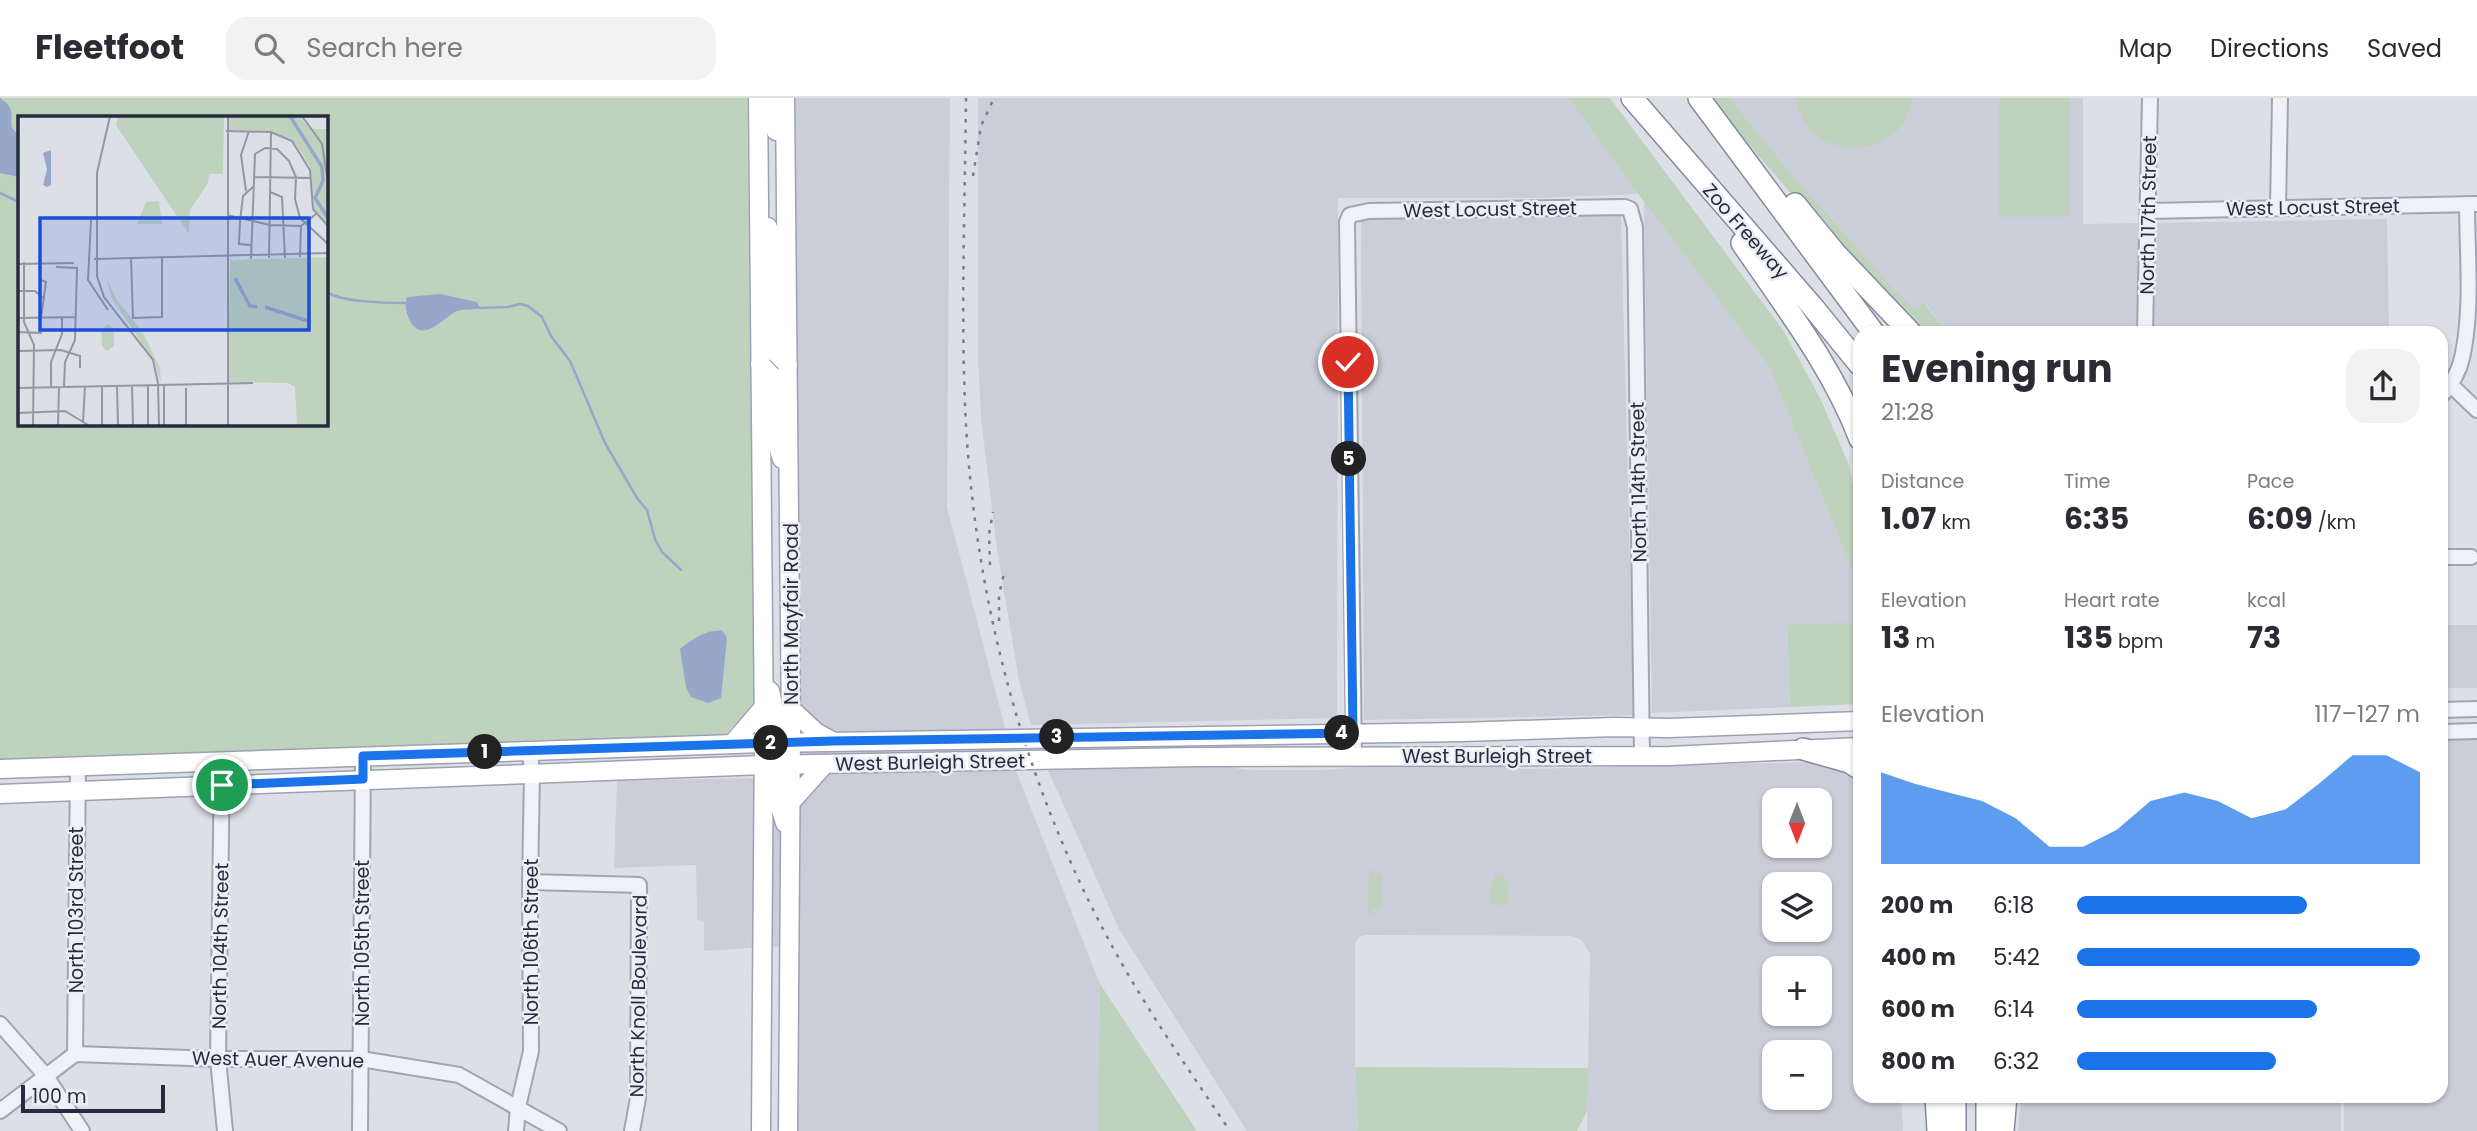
<!DOCTYPE html>
<meta charset="utf-8">
<style>
:root{--surface:#fff;--page:#f2f2f3;--text:#2b2b33;--muted:#7c7c81;--line:#e1e1e2;--accent:#1a73e8}
body{margin:0;font-family:Poppins,sans-serif;background:var(--page);color:var(--text);height:100vh;display:flex;flex-direction:column;font-size:26px;white-space:nowrap}
*{box-sizing:border-box;margin:0}
p{font-size:23px;color:var(--muted)}
.icon{flex:none;width:38px;height:38px;fill:none;stroke:currentColor;stroke-width:2;stroke-linecap:round;stroke-linejoin:round}
.map{position:relative;flex:1;overflow:hidden}
.drawer{position:absolute;left:1853px;top:228px;width:595px;height:777px;display:flex;flex-direction:column;background:var(--surface);border-radius:21px;box-shadow:0 2px 5px #0004}
.drawer>*{flex:none}
.needle{width:46px;rotate:180deg}
.fabs{position:absolute;left:1762px;top:690px;display:grid;gap:14px}
.fabs a{display:grid;place-items:center;width:70px;height:70px;border-radius:14px;background:var(--surface);box-shadow:0 2px 5px #0004;font-size:35px}
.scale{position:absolute;left:21px;bottom:18px;width:144px;box-sizing:border-box;padding-left:7px;border:4px solid #262b3e;border-top:0;font-size:19px;line-height:24px;white-space:nowrap;color:#262b3e;-webkit-text-stroke:5px #eceef5;paint-order:stroke}
.pin{position:absolute;display:grid;place-items:center;width:60px;height:60px;color:#fff;margin:-30px;border:4px solid #fff;border-radius:50%;box-shadow:0 2px 7px #0007}
.km{position:absolute;width:35px;height:35px;margin:-18px;border-radius:50%;background:#222;color:#fff;font-size:19px;line-height:35px;text-align:center}
.round{display:grid;place-items:center;flex:none;width:74px;height:74px;border-radius:21px;background:var(--page)}
.head{display:flex;align-items:center;justify-content:space-between;height:119px;padding:0 28px}
h1{font-size:38px;font-weight:700;line-height:52px}
.metrics{display:grid;grid-template-columns:repeat(3,1fr);gap:10px;height:119px;padding:7px 28px}
.metrics div{display:grid;align-content:center}
.metrics b{font-size:30px;font-weight:700}
.metrics small{font-size:19px;font-weight:400}
.metrics p{font-size:19px}
.chart{height:196px;padding:14px 28px}
.chart p{display:flex;justify-content:space-between}
.chart svg{width:100%;height:126px;margin-top:7px;fill:var(--accent);opacity:.7}
ul{padding:0 28px;list-style:none;font-size:23px}
li{display:grid;grid-template-columns:112px 84px 1fr;align-items:center;height:52px}
li i{height:18px;border-radius:9px;background:var(--accent)}
header{display:flex;align-items:center;gap:42px;box-sizing:border-box;height:98px;padding:0 35px;background:var(--surface);border-bottom:2px solid var(--line)}
header strong{font-size:33px}
nav{display:flex;gap:38px;margin-inline-start:auto;font-size:24px}
.search{width:490px;height:63px;background:var(--page);display:flex;align-items:center;gap:18px;box-sizing:border-box;padding:0 24px;border-radius:21px;color:var(--muted);font-size:26px}
.map>svg:first-child{display:block}
.built{fill:#cbced9;fill-rule:evenodd}
.green{fill:#bfd2bd;fill-rule:evenodd}
.water{fill:#96a7c9}
.lines{fill:none;stroke-linecap:round;stroke-linejoin:round}
.stream{stroke:#96a7c9;stroke-width:2.5}
.minor-casing{stroke:#a2a5b1;stroke-width:18}
.major-casing{stroke:#9ca2b3;stroke-width:21}
.highway-casing{stroke:#848a9e;stroke-width:24}
.minor{stroke:#eff1f6;stroke-width:14}
.major{stroke:#fff;stroke-width:18}
.highway{stroke:#fff;stroke-width:21}
.rail{stroke:#767c91;stroke-width:2.5;stroke-dasharray:3.5 7;stroke-linecap:butt}
.route-casing{stroke:#fff;stroke-width:14}
.route{stroke:#1a73e8;stroke-width:9}
.labels{text-anchor:middle;stroke-width:5;stroke-linejoin:round;paint-order:stroke}
.street-label{font-size:19px;fill:#262b3e;stroke:#eceef5}
.inset-river{fill:none;stroke:#96a7c9;stroke-width:3.5}
.inset-road{fill:none;stroke:#9497a3;stroke-width:2}
.view{fill:#1d4ed8;fill-opacity:0.15;stroke:#1d4ed8;stroke-width:3.5}
.inset-edge{fill:none;stroke:#262b3e;stroke-width:3.5}
</style>
<header>
<strong>Fleetfoot</strong>
<div class="search"><svg class="icon" aria-label="search" viewBox="0 0 24 24"><circle cx="10" cy="10" r="6"/><path d="M15 15l6 6"/></svg>Search here</div>
<nav><a>Map</a><a>Directions</a><a>Saved</a></nav>
</header>
<div class="map">
<svg width="2477" height="1033" viewBox="0 0 2477 1033">
<rect width="100%" height="100%" fill="#dddfe7"/>
<g class="built">
<path d="M791 0H950L947 409 1017 675 1100 886 1097 1033H794L796 847 704 853V823L697 822 696 767 614 770 617 683 798 679Z"/>
<path d="M978 0H1568L1638 96 1538 100H1338L1337 620 1031 627 1019 583 996 444 981 320 978 260Z"/>
<path d="M1730 0H2083V126L2387 121 2389 234H1947L1925 205 1916 212 1897 194 1789 73Z"/>
<path d="M1644 104 1769 269 1860 491V524L1787 528 1790 609 1652 615Z"/>
<path d="M1621 117 1634 617 1364 622 1361 120Z"/>
<rect x="2441" y="527" width="36" height="63"/>
<path d="M2441 641H2477V1033H2344V998H2441Z"/>
<path d="M1820 664 1845 668 1860 681V998H1901L1903 1033H1587L1590 856 1582 842 1571 838 1364 837 1358 840 1355 846V969L1358 1033H1247L1119 831 1047 670 1210 667 1250 672H1322L1382 667 1475 666 1524 671ZM1774 702H1820V747H1774ZM1774 786H1820V831H1774ZM1774 870H1820V915H1774ZM1774 954H1820V999H1774Z"/>
<path d="M2021 998H2341V1033H2018Z"/>
</g>
<g class="green">
<path d="M0 0H747L754 607 725 637 0 661ZM19 19H326V326H19Z"/>
<path d="M1568 0H1610L1783 232 1820 300 1849 367 1860 421V491L1769 269 1638 96Z"/>
<path d="M1708 0H1730L1789 73 1897 194 1915 211 1924 205 1947 234H1915L1889 208Z"/>
<path d="M1796 0H1914C1910 10 1906 22 1900 30 1874 59 1820 57 1803 20 1800 13 1796 8 1796 0Z"/>
<rect x="1999" y="0" width="71" height="119"/>
<path d="M1860 524V606L1790 609 1787 527Z"/>
<path d="M1369 772H1373V776H1380L1382 772V797L1371 798 1382 799V810L1371 811V814L1382 816H1368Z"/>
<path d="M1495 777H1503C1509 786 1510 797 1507 807H1491L1489 793Z"/>
<path d="M1100 886 1197 1033H1097Z"/>
<path d="M1355 969 1589 970 1587 1013 1577 1033H1358Z"/>
</g>
<g class="water">
<path d="M0 0C16 11 10 14 12 30L19 38V79L0 75Z"/>
<path d="M440 196 477 204 480 210C472 213 464 210 457 213 446 217 422 249 409 221 406 213 404 207 407 199Z"/>
<path d="M722 532 727 540 721 600 708 605 691 599 686 589 680 551C694 540 704 533 722 532Z"/>
</g>
<g class="lines">
<g class="stream">
<path d="M0 95 19 104"/>
<path d="M326 193C337 204 388 205 405 205"/>
<path d="M480 210 508 209 520 206 528 208 542 219 551 238 570 263 605 345 637 400 647 412 655 441 662 454 681 472"/>
</g>
<g class="minor-casing">
<g id="minor">
<path d="M2278 109 2280 0"/>
<path d="M2149 113 2477 106"/>
<path d="M2145 234 2150 0"/>
<path d="M2451 287 2477 312"/>
<path d="M2441 298C2451 287 2459 274 2462 260 2473 211 2467 156 2467 106"/>
<path d="M2441 459H2471"/>
<path d="M2441 612 2477 611"/>
<path d="M2441 634 2477 633"/>
<path d="M1354 658 1347 124 1350 117 1369 113 1625 109 1630 111 1635 129 1642 658"/>
<path d="M222 663 218 961 225 1033"/>
<path d="M530 784 639 787 638 1000 632 1033"/>
<path d="M0 926 46 978 82 1033"/>
<path d="M75 956 78 668"/>
<path d="M0 1013 75 956 218 961H361L459 977 559 1033"/>
<path d="M360 1033 363 658"/>
<path d="M516 1033 518 1009 531 953 530 784 532 677 530 653"/>
</g>
</g>
<g class="major-casing">
<g id="major">
<path d="M758 0 764 635 761 1033"/>
<path d="M771 0 776 33"/>
<path d="M785 0 791 634 788 1033"/>
<path d="M768 129 773 159 774 247 777 256 788 267"/>
<path d="M760 266 772 278C777 306 772 333 782 361"/>
<path d="M770 593 783 651"/>
<path d="M791 611 817 635 832 643"/>
<path d="M732 646 764 609"/>
<path d="M771 660 779 705 785 725"/>
<path d="M0 671 764 645 1461 634 1614 629 1669 630 1860 623"/>
<path d="M0 696 764 667 1195 659 1670 658 1860 649"/>
<path d="M791 704 825 666"/>
</g>
</g>
<g class="highway-casing">
<g id="highway">
<path d="M1632 0 1812 208 1860 267"/>
<path d="M1699 0 1873 234"/>
<path d="M1795 106 1835 155 1910 234"/>
<path d="M1742 145C1785 208 1833 270 1860 341"/>
<path d="M1803 651 1849 664 1860 671"/>
<path d="M1936 998 1938 1033"/>
<path d="M1987 998V1033"/>
<path d="M1955 1033V998"/>
<path d="M2003 1033 2006 998"/>
</g>
</g>
<use href="#minor" class="minor"/>
<use href="#major" class="major"/>
<use href="#highway" class="highway"/>
<g class="rail">
<path d="M966 0C965 102 961 205 965 307 973 499 1024 690 1117 857 1151 918 1191 975 1230 1033"/>
<path d="M973 78 981 28 994 0"/>
<path d="M990 467 989 436 993 414"/>
<path d="M999 523V497L1004 475"/>
</g>
</g>
<g class="lines">
<g class="route-casing">
<path id="route" d="M222 687 363 681V658L833 643 1353 635 1348 264"/>
</g>
<use href="#route" class="route"/>
</g>
<g class="labels">
<g class="street-label">
<text transform="translate(2313 109) rotate(-1)" y="7">West Locust Street</text>
<text transform="translate(1490 111) rotate(-1)" y="7">West Locust Street</text>
<text transform="translate(2148 117) rotate(-89)" y="7">North 117th Street</text>
<text transform="translate(1746 133) rotate(49)" y="7">Zoo Freeway</text>
<text transform="translate(1638 384) rotate(-91)" y="7">North 114th Street</text>
<text transform="translate(791 516) rotate(-90)" y="7">North Mayfair Road</text>
<text x="1497" y="665">West Burleigh Street</text>
<text transform="translate(930 664) rotate(-1)" y="7">West Burleigh Street</text>
<text transform="translate(76 812) rotate(-90)" y="7">North 103rd Street</text>
<text transform="translate(531 844) rotate(-90)" y="7">North 106th Street</text>
<text transform="translate(362 845) rotate(-90)" y="7">North 105th Street</text>
<text transform="translate(220 848) rotate(-89)" y="7">North 104th Street</text>
<text transform="translate(638 898) rotate(-89)" y="7">North Knoll Boulevard</text>
<text transform="translate(278 961) rotate(1)" y="7">West Auer Avenue</text>
</g>
</g>
<g transform="translate(18 18)">
<rect width="310" height="310" fill="#dddfe7"/>
<path d="M100 0H206L205 58H191L190 67 172 94 171 118 98 9ZM211 0H281L293 13H310V108L296 92 292 50 278 28 253 15 211 14ZM141 85 144 108H119L128 86ZM310 141V309H279L277 271 270 267 210 266 212 144ZM88 161 99 184 124 215 142 252 143 267 137 247 93 181ZM90 208 96 213V230L89 235 84 230 83 213Z" fill="#bfd2bd"/>
<path d="M33 34V69L29 71 25 69 29 53 25 37Z" fill="#96a7c9"/>
<path class="inset-river" d="M272 0 304 51 305 65 297 82 310 102M217 162 232 190 239 191M247 191 293 206"/>
<path class="inset-road" d="M92 0 79 57V160L86 181 135 244 140 267 141 309M210 0V309M284 0 304 28 310 66M208 15 253 16 274 25 292 54 295 93 310 110M237 61 293 62M228 75 223 39 231 15M252 76 264 81 267 142M209 99 252 109 283 110 298 98M73 104 70 164 90 194M233 129 221 128 222 105 225 80 236 70M282 141 283 110M113 142 115 202 144 201V142M251 142 253 16M76 143 310 137M233 143 237 38 247 32 259 33 271 45 278 61 277 83 282 102 310 128M6 146V206L16 229 15 309M0 148 56 147M38 151 59 152 57 224 47 246 46 271M23 164 28 166 23 202M0 175H17L25 182M0 202 58 201M0 216 24 217M0 235 43 234 62 240V252M130 269V309M146 269V309M84 270V309M99 270 100 309M114 270 115 309M33 271V246L44 218V202M0 272 235 267M168 272V309M0 297 47 295 70 309M65 306 67 270M40 309 41 271"/>
<path class="view" d="M22 102H291V214H22Z"/>
<rect width="310" height="310" class="inset-edge"/>
</g>
</svg>
<div class="fabs">
<a><svg class="needle" viewBox="-14 -14 28 28"><path d="M0-13l5 13h-10z" fill="#e53935"/><path d="M0 13l5-13h-10z" fill="#7c7c81"/></svg></a>
<a><svg class="icon" aria-label="layers" viewBox="0 0 24 24"><path d="M12 4l9 5-9 5-9-5zM3 14l9 5 9-5"/></svg></a>
<a>+</a>
<a>−</a>
</div>
<div class="scale">100 m</div>
<div class="pin" style="left:222px;top:687px;background:#1e9e55"><svg class="icon" aria-label="arrive" viewBox="0 0 24 24"><path d="M6 21V4h12l-3 4 3 4H6"/></svg></div>
<div class="pin" style="left:1348px;top:264px;background:#d93025"><svg class="icon" aria-label="check" viewBox="0 0 24 24"><path d="M5 12l5 5 9-10"/></svg></div>
<b class="km" style="left:485px;top:654px">1</b>
<b class="km" style="left:771px;top:645px">2</b>
<b class="km" style="left:1057px;top:639px">3</b>
<b class="km" style="left:1342px;top:635px">4</b>
<b class="km" style="left:1349px;top:361px">5</b>
<section class="drawer">
<div class="head"><div><h1>Evening run</h1><p>21:28</p></div><a class="round"><svg class="icon" aria-label="share" viewBox="0 0 24 24"><path d="M12 15V3M7 8l5-5 5 5M5 13v7h14v-7"/></svg></a></div>
<div class="metrics">
<div><p>Distance</p><b>1.07<small> km</small></b></div>
<div><p>Time</p><b>6:35</b></div>
<div><p>Pace</p><b>6:09<small> /km</small></b></div>
</div>
<div class="metrics">
<div><p>Elevation</p><b>13<small> m</small></b></div>
<div><p>Heart rate</p><b>135<small> bpm</small></b></div>
<div><p>kcal</p><b>73</b></div>
</div>
<div class="chart"><p><span>Elevation</span>117–127 m</p>
<svg viewBox="0 0 160 44" preserveAspectRatio="none"><path d="M0 44V12L10 16L20 19L30 22L40 28L50 38L60 38L70 32L80 22L90 19L100 22L110 28L120 25L130 16L140 6L150 6L160 12V44z"/></svg>
</div>
<ul>
<li><b>200 m</b>6:18<i style="width:67%"></i></li>
<li><b>400 m</b>5:42<i style="width:100%"></i></li>
<li><b>600 m</b>6:14<i style="width:70%"></i></li>
<li><b>800 m</b>6:32<i style="width:58%"></i></li>
</ul>
</section>
</div>
